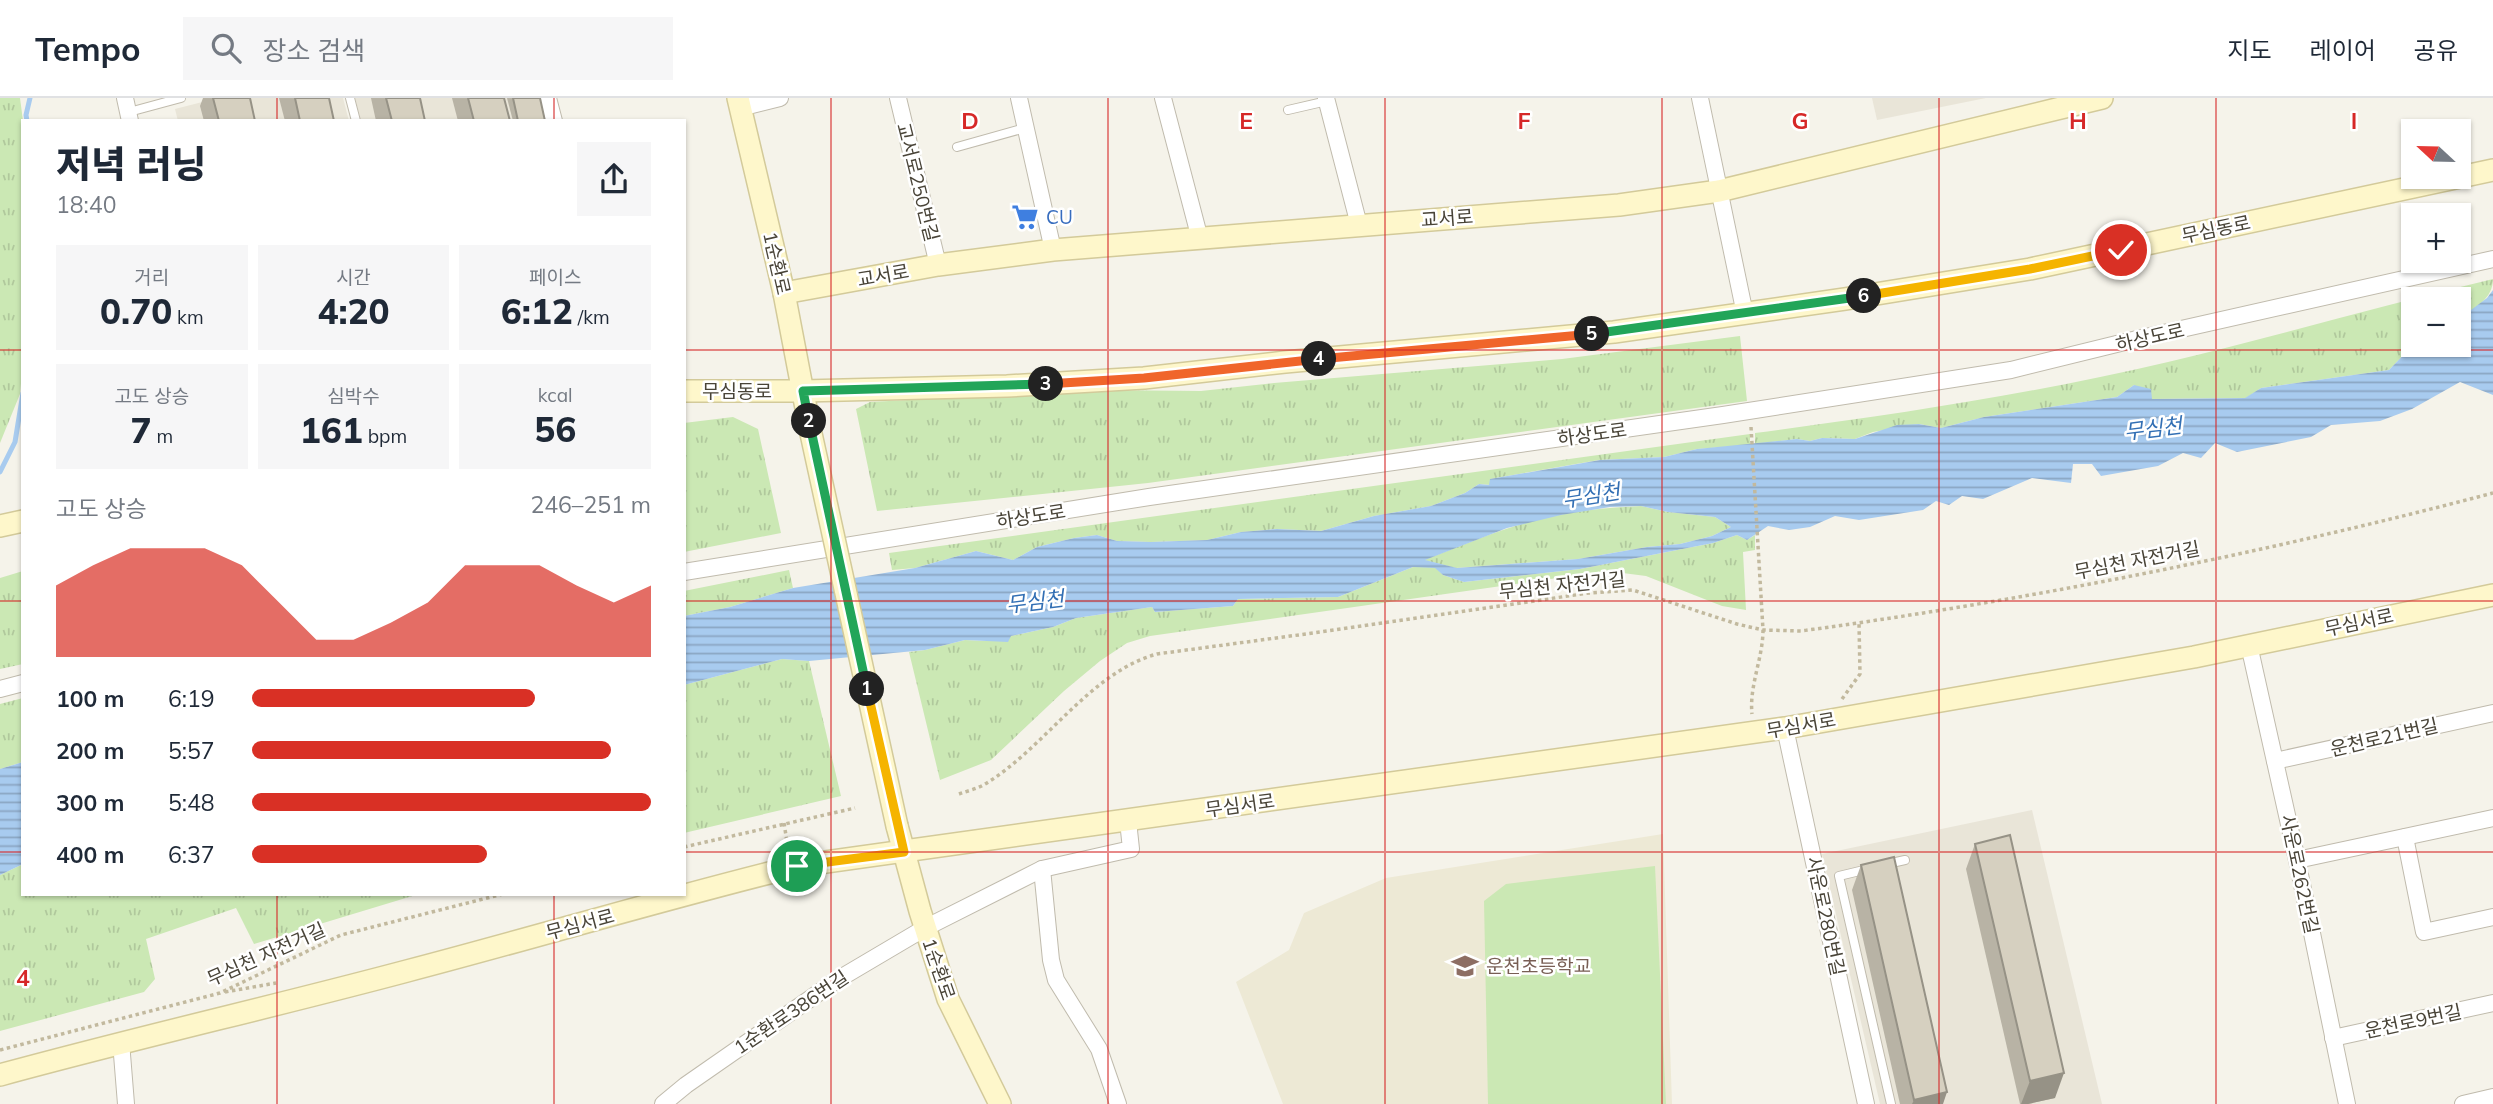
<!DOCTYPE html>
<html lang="ko">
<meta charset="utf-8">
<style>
:root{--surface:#fff;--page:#f6f6f7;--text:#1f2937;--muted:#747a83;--line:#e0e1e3;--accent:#d93025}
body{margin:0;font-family:Mulish,"Noto Sans KR",sans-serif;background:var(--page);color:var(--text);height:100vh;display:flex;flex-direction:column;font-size:26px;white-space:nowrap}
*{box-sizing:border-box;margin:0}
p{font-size:23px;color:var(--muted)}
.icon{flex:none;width:38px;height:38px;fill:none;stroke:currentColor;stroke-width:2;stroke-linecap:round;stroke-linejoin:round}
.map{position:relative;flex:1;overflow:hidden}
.drawer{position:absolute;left:21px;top:21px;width:665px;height:777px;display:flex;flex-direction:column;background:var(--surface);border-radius:0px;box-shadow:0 2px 5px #0004}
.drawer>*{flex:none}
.needle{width:46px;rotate:292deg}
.fabs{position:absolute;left:2401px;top:21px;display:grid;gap:14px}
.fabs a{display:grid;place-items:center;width:70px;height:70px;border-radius:0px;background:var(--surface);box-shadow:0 2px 5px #0004;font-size:35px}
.pin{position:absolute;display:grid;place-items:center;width:60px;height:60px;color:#fff;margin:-30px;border:4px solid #fff;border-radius:50%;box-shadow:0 2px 7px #0007}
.km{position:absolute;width:35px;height:35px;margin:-18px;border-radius:50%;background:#222;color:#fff;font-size:19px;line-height:35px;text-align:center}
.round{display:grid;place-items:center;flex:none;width:74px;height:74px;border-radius:0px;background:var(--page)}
.overview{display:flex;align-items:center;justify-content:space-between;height:119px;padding:0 35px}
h1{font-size:38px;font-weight:800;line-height:52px}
.figures{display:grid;grid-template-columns:repeat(3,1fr);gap:10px;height:119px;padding:7px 35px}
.figures div{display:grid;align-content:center;border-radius:0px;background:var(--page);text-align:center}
.figures b{font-size:35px;font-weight:800}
.figures small{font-size:19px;font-weight:400}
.figures p{font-size:19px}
.chart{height:196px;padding:14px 35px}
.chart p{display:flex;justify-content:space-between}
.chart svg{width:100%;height:126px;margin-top:7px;fill:var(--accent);opacity:.7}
ul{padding:0 35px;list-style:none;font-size:23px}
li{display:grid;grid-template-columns:112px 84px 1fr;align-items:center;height:52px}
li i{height:18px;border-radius:9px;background:var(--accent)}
header{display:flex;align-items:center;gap:42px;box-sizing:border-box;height:98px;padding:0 35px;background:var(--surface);border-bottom:2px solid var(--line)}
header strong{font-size:33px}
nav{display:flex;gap:38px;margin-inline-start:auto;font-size:24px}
.search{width:490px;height:63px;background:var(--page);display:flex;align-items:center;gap:18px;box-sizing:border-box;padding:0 24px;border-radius:0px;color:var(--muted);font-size:26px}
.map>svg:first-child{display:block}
.residential{fill:#e9e5d8}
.education{fill:#ede9d5}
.grass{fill:url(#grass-tufts)}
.pitch{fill:#cbe8b4}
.water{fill:url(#water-rules);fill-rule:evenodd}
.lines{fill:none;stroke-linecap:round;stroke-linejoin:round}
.stream{stroke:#a8cbef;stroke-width:5}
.lane-casing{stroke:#c0bbad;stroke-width:10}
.street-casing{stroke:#c0bbad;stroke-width:18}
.secondary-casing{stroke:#d3ca9a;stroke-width:24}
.path{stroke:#c2b99e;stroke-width:3.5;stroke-dasharray:3.5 3.5;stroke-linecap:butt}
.lane{stroke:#fff;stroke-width:8}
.street{stroke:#fff;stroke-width:16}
.secondary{stroke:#fef7cb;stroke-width:21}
.secondary-bridge-casing{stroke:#d3ca9a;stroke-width:24;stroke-linecap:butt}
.secondary-bridge{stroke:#fef7cb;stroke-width:21}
.wall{fill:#b8b3a5}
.shaded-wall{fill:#969286}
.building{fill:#d6d0c0;stroke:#969286;stroke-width:2}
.split-1-casing{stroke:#fff;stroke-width:14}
.split-2-casing{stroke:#fff;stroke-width:14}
.split-3-casing{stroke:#fff;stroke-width:14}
.split-4-casing{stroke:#fff;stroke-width:14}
.split-5-casing{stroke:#fff;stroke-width:14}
.split-6-casing{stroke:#fff;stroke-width:14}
.split-7-casing{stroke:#fff;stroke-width:14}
.split-1{stroke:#f5b400;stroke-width:9}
.split-2{stroke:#22a559;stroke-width:9}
.split-3{stroke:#22a559;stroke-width:9}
.split-4{stroke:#f0652b;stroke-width:9}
.split-5{stroke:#f0652b;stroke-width:9}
.split-6{stroke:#22a559;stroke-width:9}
.split-7{stroke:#f5b400;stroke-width:9}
.grid{fill:none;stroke:#d62828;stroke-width:2;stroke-opacity:0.55}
.labels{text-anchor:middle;stroke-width:5;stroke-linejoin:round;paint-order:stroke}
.street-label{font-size:19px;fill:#494438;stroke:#fff}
.shop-label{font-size:19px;fill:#366cbe;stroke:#fff;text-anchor:start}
.education-label{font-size:19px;fill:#785e54;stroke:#fff;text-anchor:start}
.water-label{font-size:21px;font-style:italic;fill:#326fb4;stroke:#fff}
.grid-label{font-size:23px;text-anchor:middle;font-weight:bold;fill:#d62828;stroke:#fff;stroke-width:5;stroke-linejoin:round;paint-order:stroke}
</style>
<header>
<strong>Tempo</strong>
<div class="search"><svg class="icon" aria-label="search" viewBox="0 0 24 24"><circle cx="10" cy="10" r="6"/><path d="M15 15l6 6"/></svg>장소 검색</div>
<nav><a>지도</a><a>레이어</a><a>공유</a></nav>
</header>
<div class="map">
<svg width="2493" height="1006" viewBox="0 0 2493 1006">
<defs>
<pattern id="grass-tufts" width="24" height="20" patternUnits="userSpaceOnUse" patternTransform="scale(1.75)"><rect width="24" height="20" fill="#cbe8b4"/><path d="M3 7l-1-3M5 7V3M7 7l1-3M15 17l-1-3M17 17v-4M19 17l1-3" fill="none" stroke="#b0c89c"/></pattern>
<pattern id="water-rules" width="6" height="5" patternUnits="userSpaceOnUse" patternTransform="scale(1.75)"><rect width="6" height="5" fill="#a8cbef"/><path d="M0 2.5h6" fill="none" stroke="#8ba6c3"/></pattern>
</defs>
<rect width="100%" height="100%" fill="#f5f3ea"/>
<g class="residential">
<path d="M218 0H343L349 23H178L175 11Z"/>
<path d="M355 0H540L545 23H361Z"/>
<path d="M1872 0H1986L1877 22Z"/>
<path d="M2032 712 2102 1006H1880L1822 756Z"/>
</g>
<path class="education" d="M1663 736 1672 1006H1283L1236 884 1289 852 1304 815 1386 780Z"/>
<g class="grass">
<path d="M0 0H20L23 23V264L20 296 0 345Z"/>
<path d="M2493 181C2493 201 2474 211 2459 221V201H2413V247L2389 272 2261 290 2246 300 2152 301 2134 287 2117 299 1984 319 1941 330 1919 326 1873 334 1855 341 1822 340 1810 343 1797 341 1755 346V335C1893 317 2032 296 2168 264 2277 238 2384 207 2493 181Z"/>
<path d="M1740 238 1747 303 1148 385 877 413 856 311 870 304 1099 292 1201 293 1274 285 1562 261Z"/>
<path d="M733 319 758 331 781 435 684 454V325Z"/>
<path d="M1750 336V347L1697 351 1664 359 1599 362 1490 381V387L1479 386 1465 395 1431 408 1374 418 1321 433 1277 431 1241 434 1207 442 1151 444 1117 443 1097 437 1074 440 1037 449 1013 462 976 453 915 470 892 472 889 455Z"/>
<path d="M1641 408 1668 414 1715 419 1731 429 1712 438 1680 446 1647 449 1578 461 1456 470 1423 462C1451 452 1478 440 1506 431 1548 416 1596 410 1641 408Z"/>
<path d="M1737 437 1747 442 1755 437V452L1743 454 1746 512 1722 508 1646 478 1607 473 1150 538 1127 545 1100 563 1064 593 991 662 940 682 909 554 925 552 965 542 985 543 1011 538 1053 529 1076 520 1152 509 1155 514 1233 508 1238 501 1338 499 1413 469H1435L1443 477 1464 484 1580 471 1713 445Z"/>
<path d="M789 472 793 490 730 509 684 518V493Z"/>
<path d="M23 473V566L0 571V480Z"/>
<path d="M782 561 809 563 841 698 684 735V587Z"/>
<path d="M23 600V664L0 671V606Z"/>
<path d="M23 766V796H419L254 846 236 810 146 841 155 881 144 894 0 933V777Z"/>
</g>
<path class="pitch" d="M1655 768 1666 1006H1488L1484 803 1506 786Z"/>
<g class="water">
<path d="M2493 192V297L2460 284 2412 311 2380 323 2331 327 2311 339 2237 354 2215 345 2201 360 2183 355 2158 368 2101 378 2092 366H2073L2071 385 2032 380 1983 401 1962 398 1949 407 1936 403 1923 412 1859 422 1835 418 1810 429 1789 432 1768 428 1747 442 1737 437 1713 445 1580 471 1464 484 1443 477 1435 470 1413 469 1338 499 1238 501 1233 508 1155 514 1152 509 1076 520 1053 529 1011 538 1008 544 965 542 925 552 809 563 782 561 684 587V518L730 509 793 490 915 470 976 453 1013 462 1037 449 1074 440 1097 437 1117 443 1151 444 1207 442 1241 434 1277 431 1321 433 1374 418 1431 408 1465 395 1479 386 1489 387 1490 381 1600 362 1664 359 1697 351 1797 341 1810 343 1822 340 1855 341 1897 327 1919 326 1941 330 1984 319 2117 299 2134 287 2151 291 2152 301 2245 300 2261 290 2389 272 2413 247H2459V221L2487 200ZM1641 408 1668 414 1715 419 1731 429 1712 438 1680 446 1647 449 1578 461 1457 470 1425 462 1507 430 1561 417 1610 409Z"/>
<path d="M23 664V766L0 777V671Z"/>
</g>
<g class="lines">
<g class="stream">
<path d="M27 23 26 17 30 0"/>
<path d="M0 374 15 344 23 295"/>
</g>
<g class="lane-casing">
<g id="lane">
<path d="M350 0 356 23"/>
<path d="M1288 12 1327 3"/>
<path d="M129 14 181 0"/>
<path d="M957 49 1025 30"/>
<path d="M1887 766 1905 762"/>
<path d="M1868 771 1839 778 1891 1006"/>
</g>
</g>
<g class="street-casing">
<g id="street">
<path d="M125 0 130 23"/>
<path d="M548 0 554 23"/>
<path d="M898 0 938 167"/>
<path d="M1019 0 1053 152"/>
<path d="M1163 0 1200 141"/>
<path d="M1326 0 1359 127"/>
<path d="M1700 0 1745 216"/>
<path d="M740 10 780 0"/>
<path d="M684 474 1149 399 1723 317 2011 272 2137 241 2493 161"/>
<path d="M2249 547 2297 762 2347 1006"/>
<path d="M0 591 23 585"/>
<path d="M1785 630 1866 1006"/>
<path d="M2275 663 2493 615"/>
<path d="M2405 739 2424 834 2493 819"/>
<path d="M2297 762 2493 720"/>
<path d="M1042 771 1051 862 1056 882 1099 951 1118 1006"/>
<path d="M2333 940 2493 905"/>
<path d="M121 944 126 1006"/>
<path d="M663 1006 686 987 837 882 925 830 1042 771 1131 751 1128 723"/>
<path d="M2463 1006 2493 999"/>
</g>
</g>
<g class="secondary-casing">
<g id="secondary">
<path d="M738 0 784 195 810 331"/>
<path d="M784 195 938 167 1053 152 1619 107 1719 93 2102 0"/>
<path d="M684 293H803L1007 288 1144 280 1285 264 1614 234 1845 201 2030 171 2493 72"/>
<path d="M0 428 23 423"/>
<path d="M897 728 920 813 948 901 1000 1006"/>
<path d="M0 977C135 940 272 909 407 873 537 839 666 800 797 768L1785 630 2194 559 2493 497"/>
</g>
</g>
<g class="path">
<path d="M1751 329 1763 532C1763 560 1749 588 1752 616"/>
<path d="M1842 601 1860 576 1859 525"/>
<path d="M959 696C967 693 977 691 985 686 1044 651 1090 574 1157 556L1313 535 1589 495 1633 492 1737 526 1763 532 1801 533C2035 501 2265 455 2493 395"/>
<path d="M784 725 788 750"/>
<path d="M684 749 855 710"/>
<path d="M225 894 276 885"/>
<path d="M0 952 220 895 341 837 503 796"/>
</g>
<use href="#lane" class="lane"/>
<use href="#street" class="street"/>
<use href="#secondary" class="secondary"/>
<g class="secondary-bridge-casing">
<path id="secondary-bridge" d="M810 331 897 728"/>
</g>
<use href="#secondary-bridge" class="secondary-bridge"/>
</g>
<g class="wall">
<path d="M203 0H250L255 23H204L200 8Z"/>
<path d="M279 0H329L334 23H285Z"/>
<path d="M371 0H420L425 23H376Z"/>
<path d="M452 0H504L510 23H458Z"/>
<path d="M507 0H540L545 23H513Z"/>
<path d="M1975 746 2055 1000 2028 1006H2020L1966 771Z"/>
<path d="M1861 767 1943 1006H1900L1852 792Z"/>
</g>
<g class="shaded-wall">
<path d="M2064 975 2055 1000 2028 1006H2021L2030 983Z"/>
<path d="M1947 994 1943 1006H1912L1914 1002Z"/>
</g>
<g class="building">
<path d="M213 0H250L255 23H219Z"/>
<path d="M295 0H329L334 23H300Z"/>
<path d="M386 0H420L425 23H392Z"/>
<path d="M468 0H504L510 23H474Z"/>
<path d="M513 0H540L545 23H518Z"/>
<path d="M2010 737 2064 975 2030 983 1975 746Z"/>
<path d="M1894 759 1947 994 1914 1002 1861 767Z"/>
</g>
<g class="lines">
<g class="split-1-casing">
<path id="split-1" d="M797 768 904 754 867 591"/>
</g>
<g class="split-2-casing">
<path id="split-2" d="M809 323 867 591"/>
</g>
<g class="split-3-casing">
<path id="split-3" d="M809 323 803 293 1046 286"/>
</g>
<g class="split-4-casing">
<path id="split-4" d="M1046 286 1144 280 1319 261"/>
</g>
<g class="split-5-casing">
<path id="split-5" d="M1319 261 1592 236"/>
</g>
<g class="split-6-casing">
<path id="split-6" d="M1592 236 1864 198"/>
</g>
<g class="split-7-casing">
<path id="split-7" d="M1864 198 2030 171 2121 152"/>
</g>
<use href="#split-1" class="split-1"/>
<use href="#split-2" class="split-2"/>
<use href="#split-3" class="split-3"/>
<use href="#split-4" class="split-4"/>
<use href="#split-5" class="split-5"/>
<use href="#split-6" class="split-6"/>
<use href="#split-7" class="split-7"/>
</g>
<path class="grid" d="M277 0V23M554 0V23M831 0V1006M1108 0V1006M1385 0V1006M1662 0V1006M1939 0V1006M2216 0V1006M0 252H23M684 252H2493M0 503H23M684 503H2493M0 754H23M684 754H2493M277 796V1006M554 796V1006"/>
<defs>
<g id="supermarket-bare" transform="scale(2.1)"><path d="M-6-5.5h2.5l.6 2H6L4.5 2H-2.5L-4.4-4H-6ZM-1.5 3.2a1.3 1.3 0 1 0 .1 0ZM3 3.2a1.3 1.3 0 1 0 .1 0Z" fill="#3f7fe0" stroke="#fff" stroke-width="2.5" paint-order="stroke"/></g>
<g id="school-bare" transform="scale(2.1)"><path d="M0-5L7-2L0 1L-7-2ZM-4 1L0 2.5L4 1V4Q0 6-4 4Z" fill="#8d6e63" stroke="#fff" stroke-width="2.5" paint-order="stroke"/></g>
</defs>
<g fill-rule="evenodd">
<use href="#supermarket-bare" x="1025" y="119"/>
<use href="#school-bare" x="1465" y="868"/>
</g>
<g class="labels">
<g class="street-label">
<text transform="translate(918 84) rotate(76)" y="7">교서로250번길</text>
<text transform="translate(1447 120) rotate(-4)" y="7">교서로</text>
<text transform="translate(2216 131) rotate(-12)" y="7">무심동로</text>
<text transform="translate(777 165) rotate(77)" y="7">1순환로</text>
<text transform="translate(883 177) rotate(-10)" y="7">교서로</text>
<text transform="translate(2150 239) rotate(-13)" y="7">하상도로</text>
<text x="737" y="300">무심동로</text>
<text transform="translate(1592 336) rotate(-8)" y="7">하상도로</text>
<text transform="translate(1031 418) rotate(-9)" y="7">하상도로</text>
<text transform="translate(2137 462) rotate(-11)" y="7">무심천 자전거길</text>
<text transform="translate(1562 487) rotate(-6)" y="7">무심천 자전거길</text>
<text transform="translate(2359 524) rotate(-12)" y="7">무심서로</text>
<text transform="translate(1801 627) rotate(-10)" y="7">무심서로</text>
<text transform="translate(2384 639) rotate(-13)" y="7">운천로21번길</text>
<text transform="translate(1240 707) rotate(-8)" y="7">무심서로</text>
<text transform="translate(2300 776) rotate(78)" y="7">사운로262번길</text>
<text transform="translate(1826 818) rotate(78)" y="7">사운로280번길</text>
<text transform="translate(580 826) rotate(-15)" y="7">무심서로</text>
<text transform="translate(266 856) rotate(-24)" y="7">무심천 자전거길</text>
<text transform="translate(939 871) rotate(71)" y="7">1순환로</text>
<text transform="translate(791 914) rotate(-34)" y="7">1순환로386번길</text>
<text transform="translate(2413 923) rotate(-12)" y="7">운천로9번길</text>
</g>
<g class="shop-label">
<text x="1046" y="126">CU</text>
</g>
<g class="education-label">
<text x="1486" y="875">운천초등학교</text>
</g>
<g class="water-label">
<text transform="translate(2153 331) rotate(-7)" y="7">무심천</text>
<text transform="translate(1591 398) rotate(-9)" y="7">무심천</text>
<text transform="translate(1035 504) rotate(-7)" y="7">무심천</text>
</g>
</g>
<g class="grid-label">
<text x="970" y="31">D</text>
<text x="1246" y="31">E</text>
<text x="1524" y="31">F</text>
<text x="1800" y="31">G</text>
<text x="2078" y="31">H</text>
<text x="2354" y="31">I</text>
<text x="23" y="888">4</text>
</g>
</svg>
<div class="fabs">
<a><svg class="needle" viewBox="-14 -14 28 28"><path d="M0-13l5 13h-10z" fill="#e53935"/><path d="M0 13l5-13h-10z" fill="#747a83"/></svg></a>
<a>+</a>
<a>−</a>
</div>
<div class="pin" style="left:797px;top:768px;background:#1e9e55"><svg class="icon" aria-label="arrive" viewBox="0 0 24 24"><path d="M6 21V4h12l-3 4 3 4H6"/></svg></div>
<div class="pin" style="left:2121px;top:152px;background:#d93025"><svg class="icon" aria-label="check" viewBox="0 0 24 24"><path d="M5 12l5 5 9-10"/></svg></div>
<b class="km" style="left:867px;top:591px">1</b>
<b class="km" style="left:809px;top:323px">2</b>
<b class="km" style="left:1046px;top:286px">3</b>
<b class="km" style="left:1319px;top:261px">4</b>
<b class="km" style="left:1592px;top:236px">5</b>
<b class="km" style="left:1864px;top:198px">6</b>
<section class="drawer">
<div class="overview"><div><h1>저녁 러닝</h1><p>18:40</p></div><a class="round"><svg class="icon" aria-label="share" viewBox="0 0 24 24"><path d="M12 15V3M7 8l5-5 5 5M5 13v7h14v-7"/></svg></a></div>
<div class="figures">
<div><p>거리</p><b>0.70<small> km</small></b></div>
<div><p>시간</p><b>4:20</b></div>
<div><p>페이스</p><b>6:12<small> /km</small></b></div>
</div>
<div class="figures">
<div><p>고도 상승</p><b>7<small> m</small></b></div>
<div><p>심박수</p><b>161<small> bpm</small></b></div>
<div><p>kcal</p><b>56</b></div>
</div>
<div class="chart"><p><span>고도 상승</span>246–251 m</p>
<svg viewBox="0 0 160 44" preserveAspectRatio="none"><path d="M0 44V19L10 12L20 6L30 6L40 6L50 12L60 25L70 38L80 38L90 32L100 25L110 12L120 12L130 12L140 19L150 25L160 19V44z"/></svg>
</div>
<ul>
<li><b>100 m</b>6:19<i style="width:71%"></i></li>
<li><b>200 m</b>5:57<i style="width:90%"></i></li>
<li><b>300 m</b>5:48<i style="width:100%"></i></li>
<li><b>400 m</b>6:37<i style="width:59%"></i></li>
</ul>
</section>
</div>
